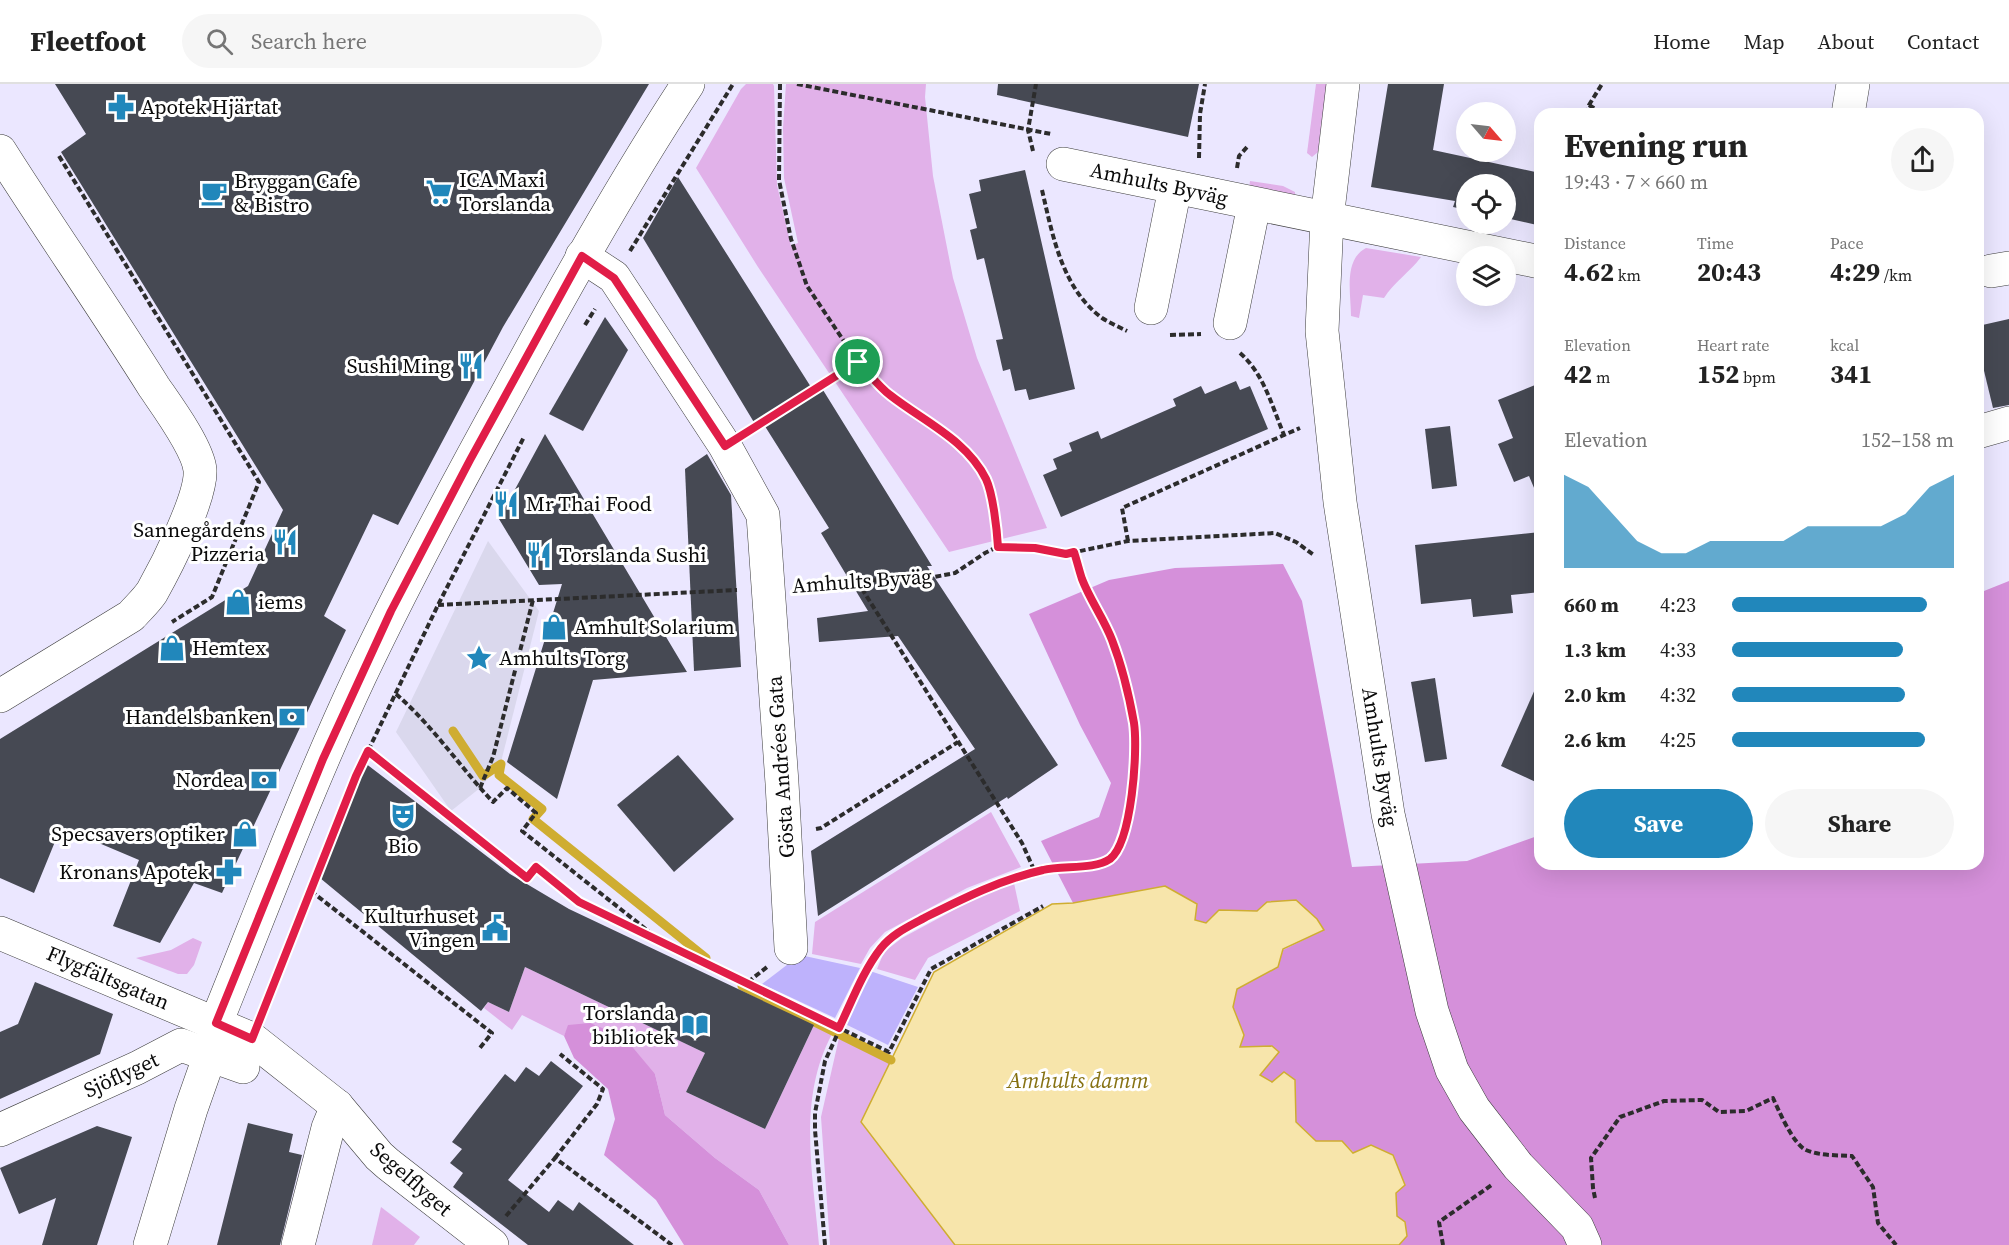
<!DOCTYPE html>
<meta charset="utf-8">
<style>
:root{--surface:#fff;--page:#f6f6f6;--text:#222;--muted:#767676;--line:#e0e0e0;--accent:#2187bb}
body{margin:0;font-family:"Source Serif 4",serif;background:var(--page);color:var(--text);height:100vh;display:flex;flex-direction:column;font-size:22px;white-space:nowrap}
*{box-sizing:border-box;margin:0}
p{font-size:20px;color:var(--muted)}
.icon{flex:none;width:33px;height:33px;fill:none;stroke:currentColor;stroke-width:2;stroke-linecap:round;stroke-linejoin:round}
.map{position:relative;flex:1;overflow:hidden}
.side{position:absolute;left:1534px;top:24px;width:450px;height:762px;display:flex;flex-direction:column;background:var(--surface);border-radius:18px;box-shadow:0 6px 24px #0002}
.side>*{flex:none}
.needle{width:39px;rotate:118deg}
.buttons{position:absolute;left:1456px;top:18px;display:grid;gap:12px}
.buttons a{display:grid;place-items:center;width:60px;height:60px;border-radius:50%;background:var(--surface);box-shadow:0 6px 24px #0002;font-size:30px}
.pin{position:absolute;display:grid;place-items:center;width:51px;height:51px;color:#fff;margin:-26px;border:3px solid #fff;border-radius:50%;box-shadow:0 2px 6px #0007}
.round{display:grid;place-items:center;flex:none;width:63px;height:63px;border-radius:32px;background:var(--page)}
.overview{display:flex;align-items:center;justify-content:space-between;height:102px;padding:0 30px}
h1{font-size:33px;font-weight:700;line-height:45px}
.stats{display:grid;grid-template-columns:repeat(3,1fr);gap:9px;height:102px;padding:6px 30px}
.stats div{display:grid;align-content:center}
.stats b{font-size:26px;font-weight:700}
.stats small{font-size:16px;font-weight:400}
.stats p{font-size:16px}
.chart{height:168px;padding:12px 30px}
.chart p{display:flex;justify-content:space-between}
.chart svg{width:100%;height:108px;margin-top:6px;fill:var(--accent);opacity:.7}
.primary-button{display:flex;gap:12px;margin-top:auto;padding:12px 30px}
.primary-button a{flex:1;height:69px;border-radius:36px;background:var(--accent);color:#fff;font-size:24px;font-weight:700;line-height:69px;text-align:center}
.primary-button a+a{background:var(--page);color:var(--text)}
ul{padding:0 30px;list-style:none;font-size:20px}
li{display:grid;grid-template-columns:96px 72px 1fr;align-items:center;height:45px}
li i{height:15px;border-radius:8px;background:var(--accent)}
header{display:flex;align-items:center;gap:36px;box-sizing:border-box;height:84px;padding:0 30px;background:var(--surface);border-bottom:2px solid var(--line)}
header strong{font-size:28px}
nav{display:flex;gap:33px;margin-inline-start:auto;font-size:21px}
.search{width:420px;height:54px;background:var(--page);display:flex;align-items:center;gap:15px;box-sizing:border-box;padding:0 21px;border-radius:33px;color:var(--muted);font-size:22px}
.map>svg:first-child{display:block}
.green{fill:#e1b1e9}
.forest{fill:#d590da}
.sand{fill:#beb2fc}
.plaza{fill:#dad8ed}
.water{fill:#f7e5ab;stroke:#cfad31;stroke-width:1.5}
.lines{fill:none;stroke-linecap:round;stroke-linejoin:round}
.stream{stroke:#cfad31;stroke-width:9}
.building{fill:#464953}
.minor-casing{stroke:#3d3d3d;stroke-width:34}
.path{stroke:#2c2c2c;stroke-width:4;stroke-dasharray:6 3;stroke-linecap:butt}
.minor{stroke:#fff;stroke-width:33}
.route-casing{stroke:#fff;stroke-width:12}
.route{stroke:#e11d48;stroke-width:8}
.labels{text-anchor:middle;stroke-width:6;stroke-linejoin:round;paint-order:stroke}
.poi-label{font-size:21px;fill:#0a0a0a;stroke:#fff;text-anchor:start}
.street-label{font-size:21px;fill:#0a0a0a;stroke:#fff}
.water-label{font-size:22px;font-style:italic;fill:#877213;stroke:#fff}
</style>
<header>
<strong>Fleetfoot</strong>
<div class="search"><svg class="icon" aria-label="search" viewBox="0 0 24 24"><circle cx="10" cy="10" r="6"/><path d="M15 15l6 6"/></svg>Search here</div>
<nav><a>Home</a><a>Map</a><a>About</a><a>Contact</a></nav>
</header>
<div class="map">
<svg width="2009" height="1161" viewBox="0 0 2009 1161">
<rect width="100%" height="100%" fill="#ebe7ff"/>
<g class="green">
<path d="M746 0H773L774 2 777 101 791 162 798 159 784 94 783 44 786 0H926L925 13 933 92 953 194 977 274 1047 444 949 468 758 183 696 84 741 5Z"/>
<path d="M1316 0H1327L1318 68 1312 73 1307 69Z"/>
<path d="M1250 97 1283 102 1295 108V113L1248 111Z"/>
<path d="M1366 164 1421 173C1410 188 1394 198 1384 214L1363 211 1359 234 1351 232C1351 210 1343 176 1366 164Z"/>
<path d="M991 728 1021 783 967 804 885 848 870 864 861 880 812 870 815 838Z"/>
<path d="M1014 799 1020 827 928 874 915 896 877 885 884 868 902 854 978 813Z"/>
<path d="M193 854 202 858 194 881 187 890H178L136 874 171 866Z"/>
<path d="M525 883 705 969 686 1008 765 1045 814 941 832 950C797 1016 813 1090 819 1161H789L759 1106 715 1074 665 1031 655 990 569 941 564 952 522 931 512 946 484 924 488 918 509 928Z"/>
<path d="M839 954 890 979 861 1038 955 1161H830L821 1033Z"/>
<path d="M381 1123 420 1153 414 1161H372Z"/>
</g>
<g class="forest">
<path d="M1283 480 1302 517 1352 783 1467 777 1540 751V780H1978L1979 509 2009 497V1161H1399L1407 1152 1397 1132 1396 1109 1342 1057H1316L1296 1038 1295 996 1272 998 1260 991 1279 968 1272 962 1240 964 1244 951 1233 922 1237 905 1278 883 1283 866 1324 846 1317 835 1296 817 1267 818 1257 827H1219L1206 839 1195 836 1165 802 1073 819 1041 757 1099 733 1111 699 1080 641 1029 530 1109 496 1175 484Z"/>
<path d="M590 939 624 953 655 990 665 1031 715 1074 759 1106 789 1161H684L656 1116 604 1071 615 1035 608 1005 574 974 564 952 568 941Z"/>
</g>
<g class="sand">
<path d="M800 871 860 884 835 934 762 900Z"/>
<path d="M864 885 918 903 888 961 837 936Z"/>
</g>
<path class="plaza" d="M488 457 539 527 501 678 480 704 451 727 396 648Z"/>
<path class="water" d="M1165 802 1197 820 1195 836 1206 839 1219 826 1257 827 1267 818 1296 816 1317 835 1324 846 1283 865 1278 883 1237 905 1233 923 1244 951 1240 963 1272 962 1279 968 1260 991 1272 998 1284 988 1295 996 1296 1038 1316 1057H1342L1353 1069 1371 1061 1393 1071 1405 1101 1396 1109 1397 1132 1405 1138 1407 1152 1399 1161H955L861 1038 934 888 1052 820 1073 819Z"/>
<g class="lines">
<g class="stream">
<path d="M453 647 483 692 501 680 499 691 542 725 533 735 706 874"/>
<path d="M742 902 891 976"/>
</g>
</g>
<g class="building">
<path d="M55 0H649L503 243 398 441 373 430 324 532 346 546 222 809 194 799 160 859 113 842 139 776 61 743 34 809 0 794V655L248 502 283 426 61 68 86 50Z"/>
<path d="M998 0H1199L1188 53 997 11Z"/>
<path d="M1388 0H1444L1433 66 1540 89V124L1537 141 1506 134V100H1467V126L1453 123 1455 117 1371 103Z"/>
<path d="M1025 86 1075 305 1029 316 1026 305 1015 307 1010 285 1003 287 996 256 1003 255 984 174 977 176 970 146 977 144 969 110 981 107 979 96Z"/>
<path d="M678 93 816 311 823 306 932 482H927L1058 681 1008 715 1007 713 818 832 811 767 975 665 898 552 819 558 817 534 868 527 821 449 829 444 761 336 755 340 643 154Z"/>
<path d="M605 233 628 266 583 347 549 330Z"/>
<path d="M2009 235V321L1993 324 1978 262V242Z"/>
<path d="M1236 297 1240 306 1250 302 1268 345 1061 433 1043 391 1057 385 1053 375 1072 367 1069 359 1098 347 1101 355 1176 322 1173 315 1201 302 1205 310Z"/>
<path d="M1540 299V418L1529 392 1514 398 1498 360 1513 354 1498 316Z"/>
<path d="M1450 342 1457 402 1432 405 1425 345Z"/>
<path d="M545 350 687 588 593 596 557 715 507 678 562 500 539 501 499 435Z"/>
<path d="M707 370 731 411 741 583 694 587 685 385Z"/>
<path d="M1540 448V508L1511 511 1513 529 1473 533 1471 515 1421 520 1415 461Z"/>
<path d="M1435 594 1447 675 1425 678 1411 598Z"/>
<path d="M1540 594V700L1501 682Z"/>
<path d="M678 671 734 735 674 788 617 721Z"/>
<path d="M365 679 510 790 569 825 814 941 765 1045 686 1008 705 969 525 883 509 928 488 918 481 927 320 794Z"/>
<path d="M35 898 113 930 100 970 0 1015V948L18 940Z"/>
<path d="M551 977 583 1002 508 1096 549 1128 558 1116 573 1127 579 1118 634 1161H528L453 1103 463 1089 450 1079 462 1065 452 1058 479 1023 505 990 515 998 526 983 539 992Z"/>
<path d="M248 1039 293 1050 289 1068 302 1071 280 1161H217Z"/>
<path d="M97 1042 132 1053 97 1161H42L56 1114 19 1130 0 1084Z"/>
</g>
<g class="lines">
<g class="minor-casing">
<g id="minor">
<path d="M1343 0 1327 135 1322 247 1340 418 1388 730 1432 927 1452 986 1474 1025 1518 1082 1577 1143 1585 1161"/>
<path d="M1848 30 1853 0"/>
<path d="M0 67C50 146 104 223 154 303 167 322 198 364 200 386 202 413 166 483 152 508 146 517 138 524 131 532L0 612"/>
<path d="M1063 80 1540 178"/>
<path d="M582 172 614 193 725 362 763 431 782 699 791 864"/>
<path d="M1991 187 2009 184"/>
<path d="M1151 224 1175 104"/>
<path d="M1230 239 1254 121"/>
<path d="M1978 348 2009 339"/>
<path d="M0 849 252 955 337 1022 379 1072 388 1080 492 1161"/>
<path d="M0 1046 137 984 181 961 243 983"/>
<path d="M150 1161 191 1025 210 971 216 939C263 823 307 705 360 592 406 495 457 400 509 306 565 202 623 99 688 0"/>
<path d="M298 1161 328 1044 337 1022"/>
</g>
</g>
<g class="path">
<path d="M780 0 779 96 791 155 807 202 858 278 888 310 961 362 976 378 987 398 997 449V463"/>
<path d="M797 0 1051 50"/>
<path d="M1589 21 1603 30"/>
<path d="M1586 30 1589 21 1602 0"/>
<path d="M1033 67 1028 46 1036 0"/>
<path d="M59 72 259 398 212 513 172 538"/>
<path d="M1199 74 1200 30 1205 0"/>
<path d="M1237 84 1239 72 1248 62"/>
<path d="M1042 106C1053 153 1062 204 1102 234 1110 239 1119 243 1127 247"/>
<path d="M630 167 733 0"/>
<path d="M585 241 595 225"/>
<path d="M1170 251 1201 250"/>
<path d="M1240 269C1264 290 1272 322 1284 351L1300 344"/>
<path d="M752 345 858 278"/>
<path d="M1128 457 1122 424 1284 351"/>
<path d="M857 497 1022 759 1035 788"/>
<path d="M801 501 857 496 913 497 955 489 985 469 997 463 1035 464 1066 470 1128 457 1275 449 1296 458 1314 471"/>
<path d="M438 521 737 506"/>
<path d="M396 610C433 642 460 683 493 718L507 704 536 729 522 747 652 850"/>
<path d="M368 667 527 794 536 783 579 818 889 968 931 885 1043 822"/>
<path d="M480 704 493 673 533 516"/>
<path d="M816 745 821 744 958 658"/>
<path d="M311 807 492 949 479 965"/>
<path d="M748 898 767 883"/>
<path d="M264 925 356 692 438 521 524 353"/>
<path d="M555 1074 597 1020 603 1005 560 970"/>
<path d="M1595 1114 1593 1104 1591 1074 1620 1033 1664 1017 1702 1016 1719 1028 1746 1027 1773 1014C1779 1027 1793 1060 1806 1066 1820 1072 1837 1071 1852 1072L1873 1103 1878 1139 1896 1161"/>
<path d="M506 1132 555 1074 672 1161"/>
<path d="M825 1161 815 1046V1029L825 977 869 882 883 862 898 848 971 810 1046 785 1078 784 1109 776 1115 770 1119 760 1128 736 1134 691V641L1124 596 1112 555 1081 494 1074 468"/>
<path d="M1443 1161 1439 1138 1493 1100"/>
</g>
<use href="#minor" class="minor"/>
</g>
<g class="lines">
<g class="route-casing">
<path id="route" d="M582 172 614 194 725 362 858 278C869 289 878 302 890 311 923 337 967 356 986 395 993 410 997 446 998 463L1035 464 1066 470 1074 468C1077 477 1079 486 1082 495 1090 516 1104 535 1112 556 1122 582 1129 611 1134 639 1138 666 1132 758 1110 775 1094 786 1062 781 1043 786 1002 795 964 814 926 833 910 842 893 849 881 864 863 887 852 917 839 944L579 818 536 783 527 794 368 667 356 692 252 955 216 939 323 675 391 527 470 376Z"/>
</g>
<use href="#route" class="route"/>
</g>
<defs>
<g id="pharmacy-bare" transform="scale(2.07)"><path d="M-2-6h4v4h4v4h-4v4h-4v-4h-4v-4h4Z" fill="#2187bb" stroke="#fff" stroke-width="2.5" paint-order="stroke"/></g>
<g id="supermarket-bare" transform="scale(2.07)"><path d="M-6-5.5h2.5l.6 2H6L4.5 2H-2.5L-4.4-4H-6ZM-1.5 3.2a1.3 1.3 0 1 0 .1 0ZM3 3.2a1.3 1.3 0 1 0 .1 0Z" fill="#2187bb" stroke="#fff" stroke-width="2.5" paint-order="stroke"/></g>
<g id="cafe-bare" transform="scale(2.07)"><path d="M-5.5-4.5H6V0H3Q3 3.5 0 3.5H-2.5Q-5.5 3.5-5.5 0ZM3-3.2v2h1.7v-2ZM-6 4.5H4V6H-6Z" fill="#2187bb" stroke="#fff" stroke-width="2.5" paint-order="stroke"/></g>
<g id="restaurant-bare" transform="scale(2.07)"><path d="M-5-6h1v4h1v-4h1v4h1v-4h1v5L-1.5 .5V6h-2V.5L-5-1ZM5-6V6H3V1.5H1.5Q1.5-4 5-6Z" fill="#2187bb" stroke="#fff" stroke-width="2.5" paint-order="stroke"/></g>
<g id="shop-bare" transform="scale(2.07)"><path d="M-5-2.5h2.3a2.7 3.5 0 0 1 5.4 0H5L5.5 6h-11ZM-1.5-2.5h3a1.5 2.3 0 0 0-3 0Z" fill="#2187bb" stroke="#fff" stroke-width="2.5" paint-order="stroke"/></g>
<g id="sight-bare" transform="scale(2.07)"><path d="M0-6L1.8-2.2L6-1.7L2.9 1.2L3.7 5.4L0 3.3L-3.7 5.4L-2.9 1.2L-6-1.7L-1.8-2.2Z" fill="#2187bb" stroke="#fff" stroke-width="2.5" paint-order="stroke"/></g>
<g id="bank-bare" transform="scale(2.07)"><path d="M-6-4H6V4H-6ZM0-2.3a2.3 2.3 0 1 0 0 4.6a2.3 2.3 0 1 0 0-4.6Z" fill="#2187bb" stroke="#fff" stroke-width="2.5" paint-order="stroke"/></g>
<g id="theatre-bare" transform="scale(2.07)"><path d="M-5-5.5Q0-4 5-5.5V0Q5 5 0 6Q-5 5-5 0ZM-3.3-2.5H-1v1.5H-3.3ZM1-2.5H3.3v1.5H1ZM-2.8 1Q0 5.5 2.8 1Z" fill="#2187bb" stroke="#fff" stroke-width="2.5" paint-order="stroke"/></g>
<g id="civic-bare" transform="scale(2.07)"><path d="M-.6-6.5H3V-4.5H.6V-3L4-1V1h2V6H-6V1h2V-1L-.6-3ZM-1.2 2.5V6h2.4V2.5Z" fill="#2187bb" stroke="#fff" stroke-width="2.5" paint-order="stroke"/></g>
<g id="library-bare" transform="scale(2.07)"><path d="M-6-4Q-3-5.5-.7-3.5V5Q-3 3-6 4ZM6-4Q3-5.5 .7-3.5V5Q3 3 6 4Z" fill="#2187bb" stroke="#fff" stroke-width="2.5" paint-order="stroke"/></g>
</defs>
<g fill-rule="evenodd">
<use href="#pharmacy-bare" x="121" y="23"/>
<use href="#supermarket-bare" x="439" y="108"/>
<use href="#cafe-bare" x="214" y="109"/>
<use href="#restaurant-bare" x="471" y="282"/>
<use href="#restaurant-bare" x="506" y="420"/>
<use href="#restaurant-bare" x="285" y="458"/>
<use href="#restaurant-bare" x="539" y="471"/>
<use href="#shop-bare" x="238" y="518"/>
<use href="#shop-bare" x="554" y="543"/>
<use href="#shop-bare" x="172" y="564"/>
<use href="#sight-bare" x="479" y="574"/>
<use href="#bank-bare" x="292" y="633"/>
<use href="#bank-bare" x="264" y="696"/>
<use href="#theatre-bare" x="403" y="732"/>
<use href="#shop-bare" x="245" y="750"/>
<use href="#pharmacy-bare" x="229" y="788"/>
<use href="#civic-bare" x="495" y="844"/>
<use href="#library-bare" x="695" y="941"/>
</g>
<g class="labels">
<g class="poi-label">
<text x="141" y="30">Apotek Hjärtat</text>
<text x="459" y="103">ICA Maxi<tspan x="459" dy="24">Torslanda</tspan></text>
<text x="234" y="104">Bryggan Cafe<tspan x="234" dy="24">&amp; Bistro</tspan></text>
<text x="451" y="289" text-anchor="end">Sushi Ming</text>
<text x="526" y="427">Mr Thai Food</text>
<text x="265" y="453" text-anchor="end">Sannegårdens<tspan x="265" dy="24">Pizzeria</tspan></text>
<text x="559" y="478">Torslanda Sushi</text>
<text x="258" y="525">iems</text>
<text x="574" y="550">Amhult Solarium</text>
<text x="192" y="571">Hemtex</text>
<text x="499" y="581">Amhults Torg</text>
<text x="272" y="640" text-anchor="end">Handelsbanken</text>
<text x="244" y="703" text-anchor="end">Nordea</text>
<text x="225" y="757" text-anchor="end">Specsavers optiker</text>
<text x="403" y="769" text-anchor="middle">Bio</text>
<text x="209" y="795" text-anchor="end">Kronans Apotek</text>
<text x="475" y="839" text-anchor="end">Kulturhuset<tspan x="475" dy="24">Vingen</tspan></text>
<text x="675" y="936" text-anchor="end">Torslanda<tspan x="675" dy="24">bibliotek</tspan></text>
</g>
<g class="street-label">
<text transform="translate(1159 100) rotate(12)" y="7">Amhults Byväg</text>
<text transform="translate(862 497) rotate(-4)" y="7">Amhults Byväg</text>
<text transform="translate(1380 673) rotate(81)" y="7">Amhults Byväg</text>
<text transform="translate(781 683) rotate(-94)" y="7">Gösta Andrées Gata</text>
<text transform="translate(108 894) rotate(23)" y="7">Flygfältsgatan</text>
<text transform="translate(121 991) rotate(-25)" y="7">Sjöflyget</text>
<text transform="translate(411 1095) rotate(41)" y="7">Segelflyget</text>
</g>
<g class="water-label">
<text x="1078" y="1004">Amhults damm</text>
</g>
</g>
</svg>
<div class="buttons">
<a><svg class="needle" viewBox="-14 -14 28 28"><path d="M0-13l5 13h-10z" fill="#e53935"/><path d="M0 13l5-13h-10z" fill="#767676"/></svg></a>
<a><svg class="icon" aria-label="locate" viewBox="0 0 24 24"><circle cx="12" cy="12" r="6"/><path d="M12 2v4M12 18v4M2 12h4M18 12h4"/></svg></a>
<a><svg class="icon" aria-label="layers" viewBox="0 0 24 24"><path d="M12 4l9 5-9 5-9-5zM3 14l9 5 9-5"/></svg></a>
</div>
<div class="pin" style="left:858px;top:278px;background:#1e9e55"><svg class="icon" aria-label="arrive" viewBox="0 0 24 24"><path d="M6 21V4h12l-3 4 3 4H6"/></svg></div>
<section class="side">
<div class="overview"><div><h1>Evening run</h1><p>19:43 · 7 × 660 m</p></div><a class="round"><svg class="icon" aria-label="share" viewBox="0 0 24 24"><path d="M12 15V3M7 8l5-5 5 5M5 13v7h14v-7"/></svg></a></div>
<div class="stats">
<div><p>Distance</p><b>4.62<small> km</small></b></div>
<div><p>Time</p><b>20:43</b></div>
<div><p>Pace</p><b>4:29<small> /km</small></b></div>
</div>
<div class="stats">
<div><p>Elevation</p><b>42<small> m</small></b></div>
<div><p>Heart rate</p><b>152<small> bpm</small></b></div>
<div><p>kcal</p><b>341</b></div>
</div>
<div class="chart"><p><span>Elevation</span>152–158 m</p>
<svg viewBox="0 0 160 44" preserveAspectRatio="none"><path d="M0 44V6L10 11L20 22L30 33L40 38L50 38L60 33L70 33L80 33L90 33L100 27L110 27L120 27L130 27L140 22L150 11L160 6V44z"/></svg>
</div>
<ul>
<li><b>660 m</b>4:23<i style="width:88%"></i></li>
<li><b>1.3 km</b>4:33<i style="width:77%"></i></li>
<li><b>2.0 km</b>4:32<i style="width:78%"></i></li>
<li><b>2.6 km</b>4:25<i style="width:87%"></i></li>
</ul>
<div class="primary-button"><a>Save</a><a>Share</a></div>
</section>
</div>
